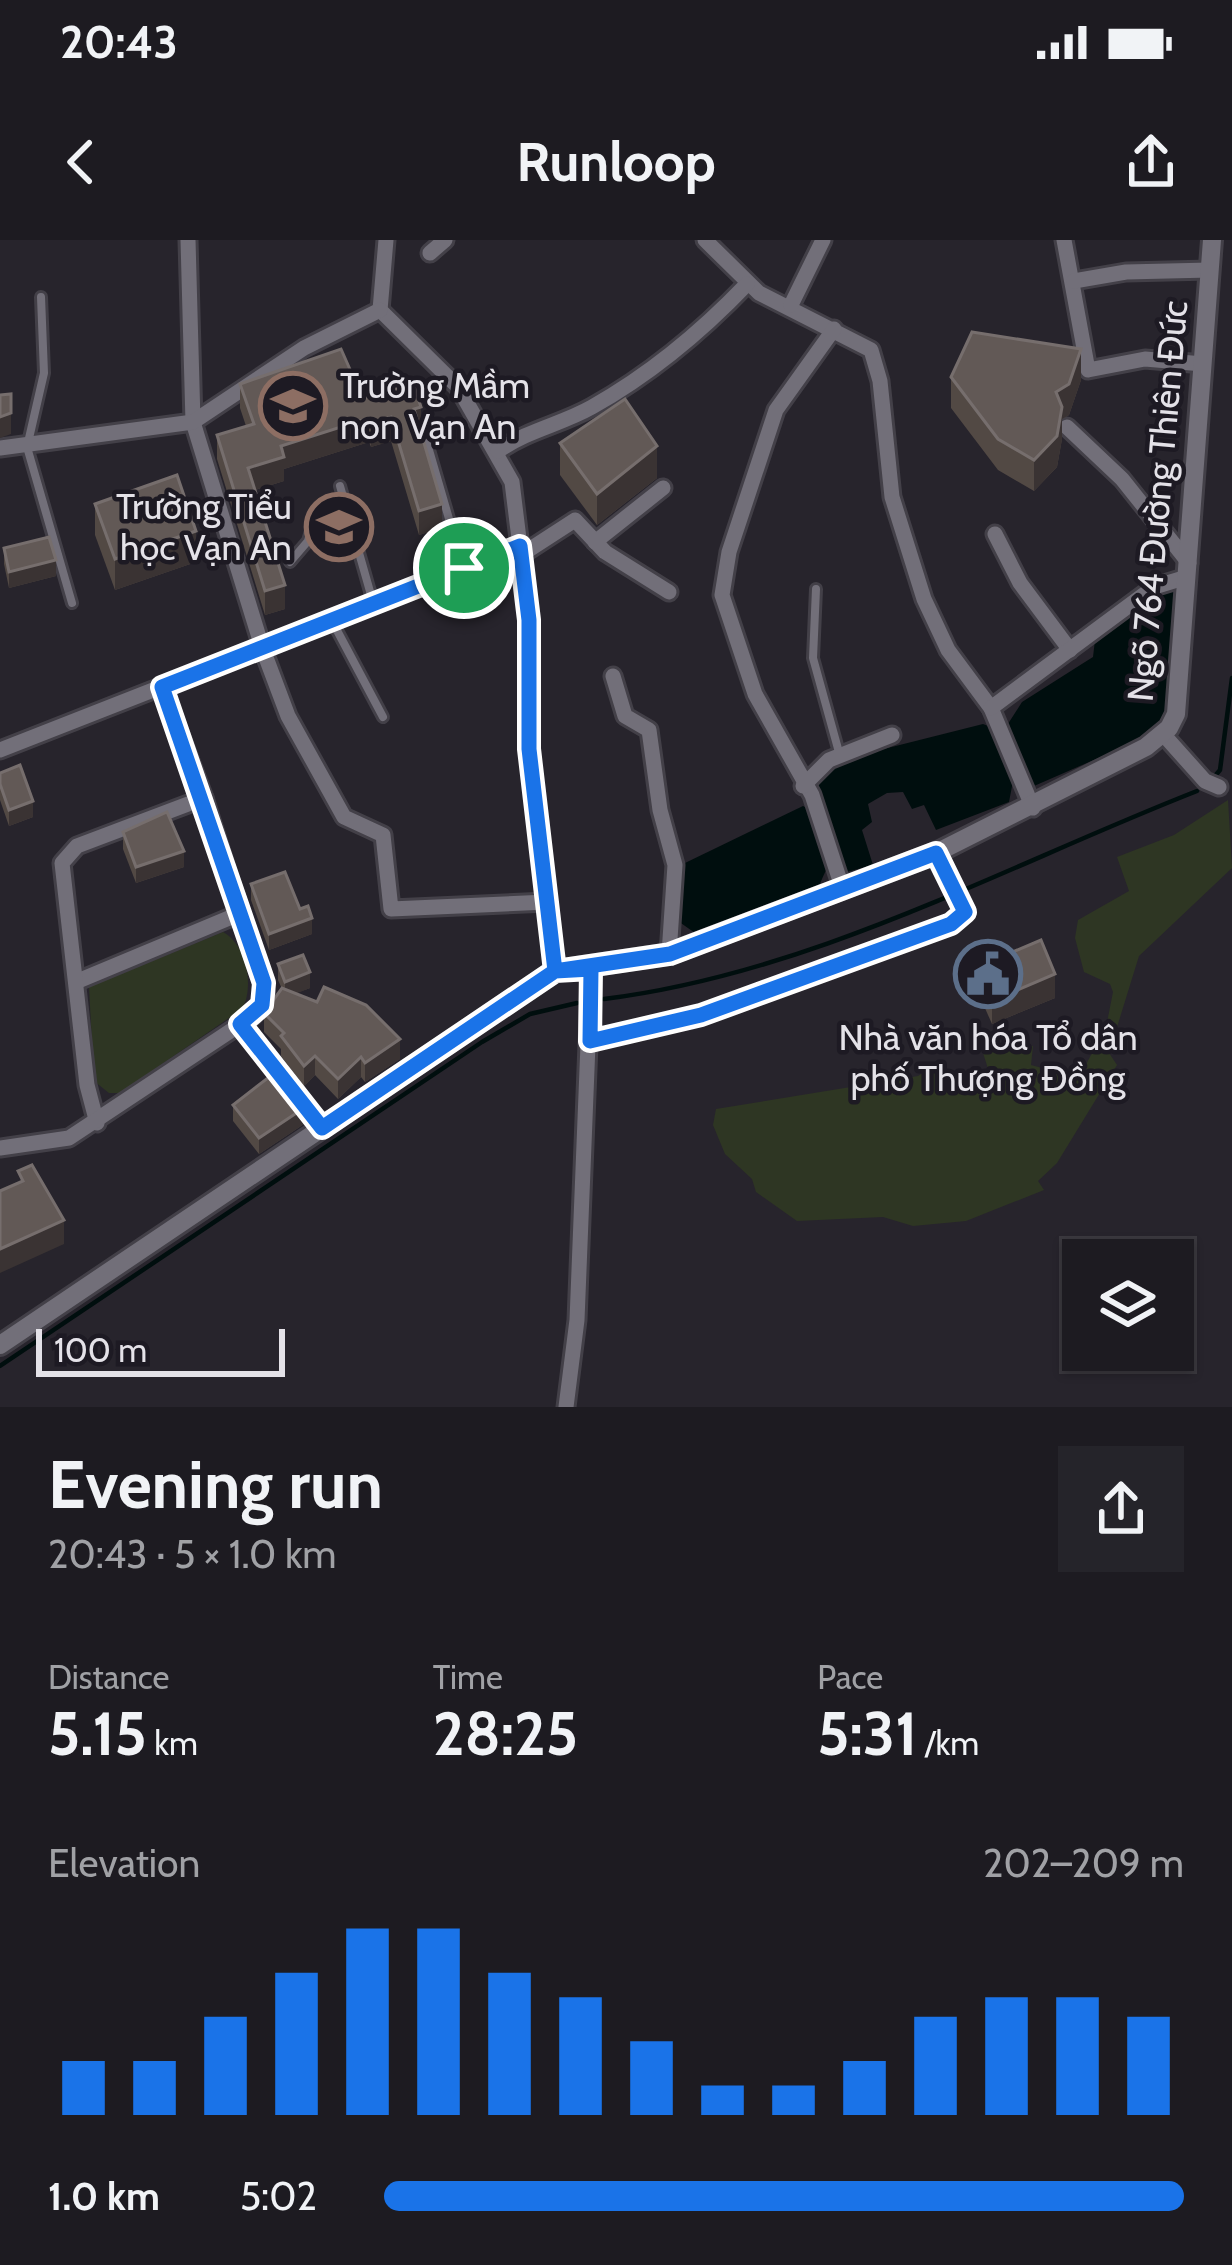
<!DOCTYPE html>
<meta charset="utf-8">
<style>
:root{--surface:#1d1b21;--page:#25242a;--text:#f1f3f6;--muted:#a0a1a5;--line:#3b393f;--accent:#1a73e8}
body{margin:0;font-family:Cabin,sans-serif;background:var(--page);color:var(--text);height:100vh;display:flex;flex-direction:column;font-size:45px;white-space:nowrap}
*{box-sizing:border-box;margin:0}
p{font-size:39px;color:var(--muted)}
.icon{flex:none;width:66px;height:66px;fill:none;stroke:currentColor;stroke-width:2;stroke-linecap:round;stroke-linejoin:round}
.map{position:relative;height:1167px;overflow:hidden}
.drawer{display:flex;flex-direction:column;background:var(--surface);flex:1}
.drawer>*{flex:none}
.tools{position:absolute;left:1062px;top:999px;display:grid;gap:24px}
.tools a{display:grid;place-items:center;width:132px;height:132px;border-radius:0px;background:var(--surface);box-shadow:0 3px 9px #0004,0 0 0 3px var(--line);font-size:60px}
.scale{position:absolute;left:36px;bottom:30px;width:249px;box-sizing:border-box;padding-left:12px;border:6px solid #e4e2e8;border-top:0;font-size:33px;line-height:42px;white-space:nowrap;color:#e4e2e8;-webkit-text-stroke:9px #1d1a23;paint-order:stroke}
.pin{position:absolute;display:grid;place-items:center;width:102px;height:102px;color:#fff;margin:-51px;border:6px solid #fff;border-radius:50%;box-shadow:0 3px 12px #0007}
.round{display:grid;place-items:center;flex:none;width:126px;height:126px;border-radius:0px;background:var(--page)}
.overview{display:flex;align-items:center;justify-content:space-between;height:204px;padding:0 48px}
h1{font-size:66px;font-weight:700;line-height:90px}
.metrics{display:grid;grid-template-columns:repeat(3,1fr);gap:18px;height:204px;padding:12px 48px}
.metrics div{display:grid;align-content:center}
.metrics b{font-size:60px;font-weight:700}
.metrics small{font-size:33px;font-weight:400}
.metrics p{font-size:33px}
.chart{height:336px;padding:24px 48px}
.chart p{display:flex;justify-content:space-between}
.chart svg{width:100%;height:216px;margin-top:12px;stroke:var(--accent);stroke-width:6}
ul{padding:0 48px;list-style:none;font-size:39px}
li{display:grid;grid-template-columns:192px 144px 1fr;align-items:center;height:90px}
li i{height:30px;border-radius:15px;background:var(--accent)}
.status{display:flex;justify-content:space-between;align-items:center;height:84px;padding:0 60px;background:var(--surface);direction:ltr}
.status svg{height:33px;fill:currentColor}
header{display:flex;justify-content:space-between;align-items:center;height:156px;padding:0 48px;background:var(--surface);font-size:54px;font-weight:700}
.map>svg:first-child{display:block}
.green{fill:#2e3623}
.water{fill:#000e0e}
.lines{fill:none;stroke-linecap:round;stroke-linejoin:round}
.stream{stroke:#000e0e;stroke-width:4.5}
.service-casing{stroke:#434048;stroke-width:14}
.minor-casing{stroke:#434048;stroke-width:21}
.tertiary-casing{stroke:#434048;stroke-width:24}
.service{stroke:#726f79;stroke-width:8}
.minor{stroke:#726f79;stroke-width:15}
.tertiary{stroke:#726f79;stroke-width:18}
.wall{fill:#524944}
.shaded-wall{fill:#3a3333}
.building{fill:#625956;stroke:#766e6d;stroke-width:3}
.route-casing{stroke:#fff;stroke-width:24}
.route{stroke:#1a73e8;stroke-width:15}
.labels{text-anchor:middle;stroke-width:9;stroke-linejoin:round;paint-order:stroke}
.poi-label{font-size:36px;fill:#e4e2e8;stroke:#1d1a23;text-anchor:start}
.street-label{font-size:36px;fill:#e4e2e8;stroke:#1d1a23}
</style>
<div class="status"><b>20:43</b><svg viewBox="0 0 49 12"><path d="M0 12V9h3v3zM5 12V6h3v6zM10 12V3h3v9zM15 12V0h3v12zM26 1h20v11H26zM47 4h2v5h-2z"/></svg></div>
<header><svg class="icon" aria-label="back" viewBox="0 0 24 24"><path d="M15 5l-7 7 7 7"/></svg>Runloop<svg class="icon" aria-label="share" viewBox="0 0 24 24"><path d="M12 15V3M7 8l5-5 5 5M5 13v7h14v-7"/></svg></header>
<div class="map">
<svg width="1232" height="1167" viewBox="0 0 1232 1167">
<rect width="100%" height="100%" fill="#27242c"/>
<g class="green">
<path d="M1228 560 1232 628 1139 716 1109 813 1117 825 1057 923 1038 941 1044 950 966 981 913 986 883 977 797 981 756 952 752 939 725 914 713 885 716 869 918 836 938 824 978 848 992 841 983 813 1033 806 1031 825 1079 838 1092 813H1101L1113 752 1110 744 1084 732 1075 698 1078 680 1129 651 1117 617 1174 595Z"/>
<path d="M223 692C246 704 255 747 242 769L120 853H109L94 841 89 747Z"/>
</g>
<g class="water">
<path d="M1167 351 1178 353 1165 481 1151 495 1034 546 1006 487 1022 462 1085 422 1093 417 1095 400Z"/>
<path d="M983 484 993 488 1013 541 1009 562 936 590 924 565 912 569 903 552 887 553 868 564 872 582 862 590 873 625 843 633 817 539 848 518Z"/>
<path d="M803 566 809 569 826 630 818 648 695 693 678 681 685 623Z"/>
</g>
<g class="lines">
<g class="stream">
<path d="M1214 537 1220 530 1232 438"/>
<path d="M604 759C813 733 1003 627 1197 551"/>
<path d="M0 1126 482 802 530 774 577 763"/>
</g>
<g class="service-casing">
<g id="service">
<path d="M41 57 44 133 27 207 72 363"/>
<path d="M427 203 463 327"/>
<path d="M340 246 373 362"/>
<path d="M290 322 308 301 313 284 348 275"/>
<path d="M816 349 813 418 840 516"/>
<path d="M332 381 383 477"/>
<path d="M590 801 701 775 951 684 965 672 937 614"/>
</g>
</g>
<g class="minor-casing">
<g id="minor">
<path d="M188 0 193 182 262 407 288 476 344 577 383 595 391 669 547 662"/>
<path d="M705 0 759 53 871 110 880 141 892 257 924 359 948 410 991 468 1033 568"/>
<path d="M1064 0 1088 130 1145 119 1203 124"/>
<path d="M430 13 445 0"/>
<path d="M1074 41 1126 32 1210 30"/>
<path d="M791 65 823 0"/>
<path d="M380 70 458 147 512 242 529 380V510L555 731"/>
<path d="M380 70 386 0"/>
<path d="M834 89 776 170 729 312 722 355 755 454 812 555 843 650"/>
<path d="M1067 187 1122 239 1189 323"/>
<path d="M0 208 193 182 304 108 380 70"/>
<path d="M498 211C530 189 560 185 592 167 649 135 702 91 747 44"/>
<path d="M995 294 1020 343 1070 410"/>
<path d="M595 302 663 248"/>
<path d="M521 315 575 280 605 312 669 352"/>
<path d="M613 436 625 476 649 490 660 570 675 625 669 714"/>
<path d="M991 468 1154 347 1187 337"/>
<path d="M1163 494 1205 541 1219 547"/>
<path d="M0 510 520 306"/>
<path d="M803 546 829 520 892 495"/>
<path d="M78 741 241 673"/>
<path d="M240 784 322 888"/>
<path d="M97 883 87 845 62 623 77 606 204 558"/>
<path d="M0 908 69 898 253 776 266 755 204 558 162 447"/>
<path d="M566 1167 577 1080 591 729"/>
</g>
</g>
<g class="tertiary-casing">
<path id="tertiary" d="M0 1105 555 731 669 714 936 613 1146 507 1169 488 1176 474 1212 0"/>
</g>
<use href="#service" class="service"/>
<use href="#minor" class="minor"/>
<use href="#tertiary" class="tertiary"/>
</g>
<g class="wall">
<path d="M951 137 1081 140 1069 175 1062 179V199L1057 227 1034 251 998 230 951 168Z"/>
<path d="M240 144 363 159 420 191 442 288 419 295 391 201 371 207 369 202 284 229V241L255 250 285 369 265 375 217 219V195L246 186 240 168Z"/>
<path d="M560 203 657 238 597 285 560 235Z"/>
<path d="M95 264 196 322 115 350 95 295Z"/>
<path d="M4 308 56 336 9 348 4 324Z"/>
<path d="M0 533 33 577 9 586 0 560Z"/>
<path d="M123 592 184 627 136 643 123 609Z"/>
<path d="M251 644 312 694 269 710 251 660Z"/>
<path d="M278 724 310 748 296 753 400 819 365 842 361 837 338 859 315 835 304 846 281 816V809L264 792V773L282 749 278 740Z"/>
<path d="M977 727 1055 758 992 784 977 750Z"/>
<path d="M233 865 304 884 259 914 233 881Z"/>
</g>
<g class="shaded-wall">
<path d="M1081 109V140L1069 175 1062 179V199L1057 227 1034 251V220L1056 152Z"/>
<path d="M421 167V191L414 169Z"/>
<path d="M11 173V194L0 198V177Z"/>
<path d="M391 177V201L371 207V183Z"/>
<path d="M369 178V202L284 229V241L248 252V228L281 206Z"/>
<path d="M657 206V238L597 285V254Z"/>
<path d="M442 264V288L419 295V271Z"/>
<path d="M196 291V322L115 350V319Z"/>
<path d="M56 320V336L9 348V332Z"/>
<path d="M285 345V369L265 375V351Z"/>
<path d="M33 561V577L9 586V570Z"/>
<path d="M184 611V627L136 643V627Z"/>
<path d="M312 678V694L269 710V694Z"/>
<path d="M310 732V748L285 758V742Z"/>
<path d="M1055 734V758L992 784V761Z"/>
<path d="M400 799V819L365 842V823Z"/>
<path d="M315 816V835L304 846V826Z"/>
<path d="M361 817V837L338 859V839Z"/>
<path d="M304 868V884L259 914V898Z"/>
<path d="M64 980V1004L0 1033V1009Z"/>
</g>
<g class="building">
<path d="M972 92 1081 109 1069 144 1056 152 1062 167 1057 196 1034 220 998 199 951 137Z"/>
<path d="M341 109 363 159 413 143 421 167 414 169 442 264 419 271 391 177 371 183 369 178 281 206 284 217 248 228 285 345 265 351 217 195 254 184 240 144Z"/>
<path d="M11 154V173L0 177V155Z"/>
<path d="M625 159 657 206 597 254 560 203Z"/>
<path d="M177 235 196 291 115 319 95 264Z"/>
<path d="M49 297 56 320 9 332 4 308Z"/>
<path d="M20 525 33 561 9 570 0 544V533Z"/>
<path d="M167 572 184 611 136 627 123 592Z"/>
<path d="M285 632 300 669 308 666 312 678 269 694 251 644Z"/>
<path d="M1041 700 1055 734 992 761 977 727Z"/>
<path d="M303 715 310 732 285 742 278 724Z"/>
<path d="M324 747 366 765 400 799 365 823 361 817 338 839 315 816 304 826 281 796 284 793 264 773 282 748 317 762Z"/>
<path d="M273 834 304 868 259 898 233 865Z"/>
<path d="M32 925 64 980 0 1009V951L23 941 18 931Z"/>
</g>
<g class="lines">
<g class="route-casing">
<path id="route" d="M464 328 162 447 264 743 262 765 240 784 322 888 555 731 670 714 936 613 965 672 951 684 701 775 590 801 591 729 555 731 529 509V380L520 306 464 328"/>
</g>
<use href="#route" class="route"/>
</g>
<defs>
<g id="school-ring" transform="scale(3.45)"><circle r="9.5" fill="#1d1a23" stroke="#8d6e63" stroke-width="1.5"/><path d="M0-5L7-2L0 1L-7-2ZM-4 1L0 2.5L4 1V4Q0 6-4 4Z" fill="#8d6e63"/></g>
<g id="civic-ring" transform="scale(3.45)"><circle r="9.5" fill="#1d1a23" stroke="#5c6f8a" stroke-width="1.5"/><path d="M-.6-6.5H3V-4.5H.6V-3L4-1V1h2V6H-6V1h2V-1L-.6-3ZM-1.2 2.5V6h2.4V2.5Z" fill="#5c6f8a"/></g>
</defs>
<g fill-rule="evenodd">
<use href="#school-ring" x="293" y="166"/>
<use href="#school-ring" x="339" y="287"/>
<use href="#civic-ring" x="988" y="734"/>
</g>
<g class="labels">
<g class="poi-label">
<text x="340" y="158">Trường Mầm<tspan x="340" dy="41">non Vạn An</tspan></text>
<text x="292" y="279" text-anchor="end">Trường Tiểu<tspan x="292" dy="41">học Vạn An</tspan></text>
<text x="988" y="810" text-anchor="middle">Nhà văn hóa Tổ dân<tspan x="988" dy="41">phố Thượng Đồng</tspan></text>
</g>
<g class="street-label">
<text transform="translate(1157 261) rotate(-85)" y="13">Ngõ 764 Đường Thiên Đức</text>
</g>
</g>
</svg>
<div class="tools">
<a><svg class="icon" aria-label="layers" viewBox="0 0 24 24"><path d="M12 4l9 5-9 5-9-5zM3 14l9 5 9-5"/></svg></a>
</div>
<div class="scale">100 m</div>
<div class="pin" style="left:464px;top:328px;background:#1e9e55"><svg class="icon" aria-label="arrive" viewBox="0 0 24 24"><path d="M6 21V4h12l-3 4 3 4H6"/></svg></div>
</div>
<section class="drawer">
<div class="overview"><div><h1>Evening run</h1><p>20:43 · 5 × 1.0 km</p></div><a class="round"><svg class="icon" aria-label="share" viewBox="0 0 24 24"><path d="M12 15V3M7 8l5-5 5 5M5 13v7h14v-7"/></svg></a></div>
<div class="metrics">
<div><p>Distance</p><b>5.15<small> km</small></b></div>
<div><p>Time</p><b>28:25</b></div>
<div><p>Pace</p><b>5:31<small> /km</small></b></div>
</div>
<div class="chart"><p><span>Elevation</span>202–209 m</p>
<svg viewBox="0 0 160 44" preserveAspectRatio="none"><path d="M5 44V33M15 44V33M25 44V24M35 44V15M45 44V6M55 44V6M65 44V15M75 44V20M85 44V29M95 44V38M105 44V38M115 44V33M125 44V24M135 44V20M145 44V20M155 44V24"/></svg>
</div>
<ul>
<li><b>1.0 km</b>5:02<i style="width:100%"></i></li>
</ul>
</section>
